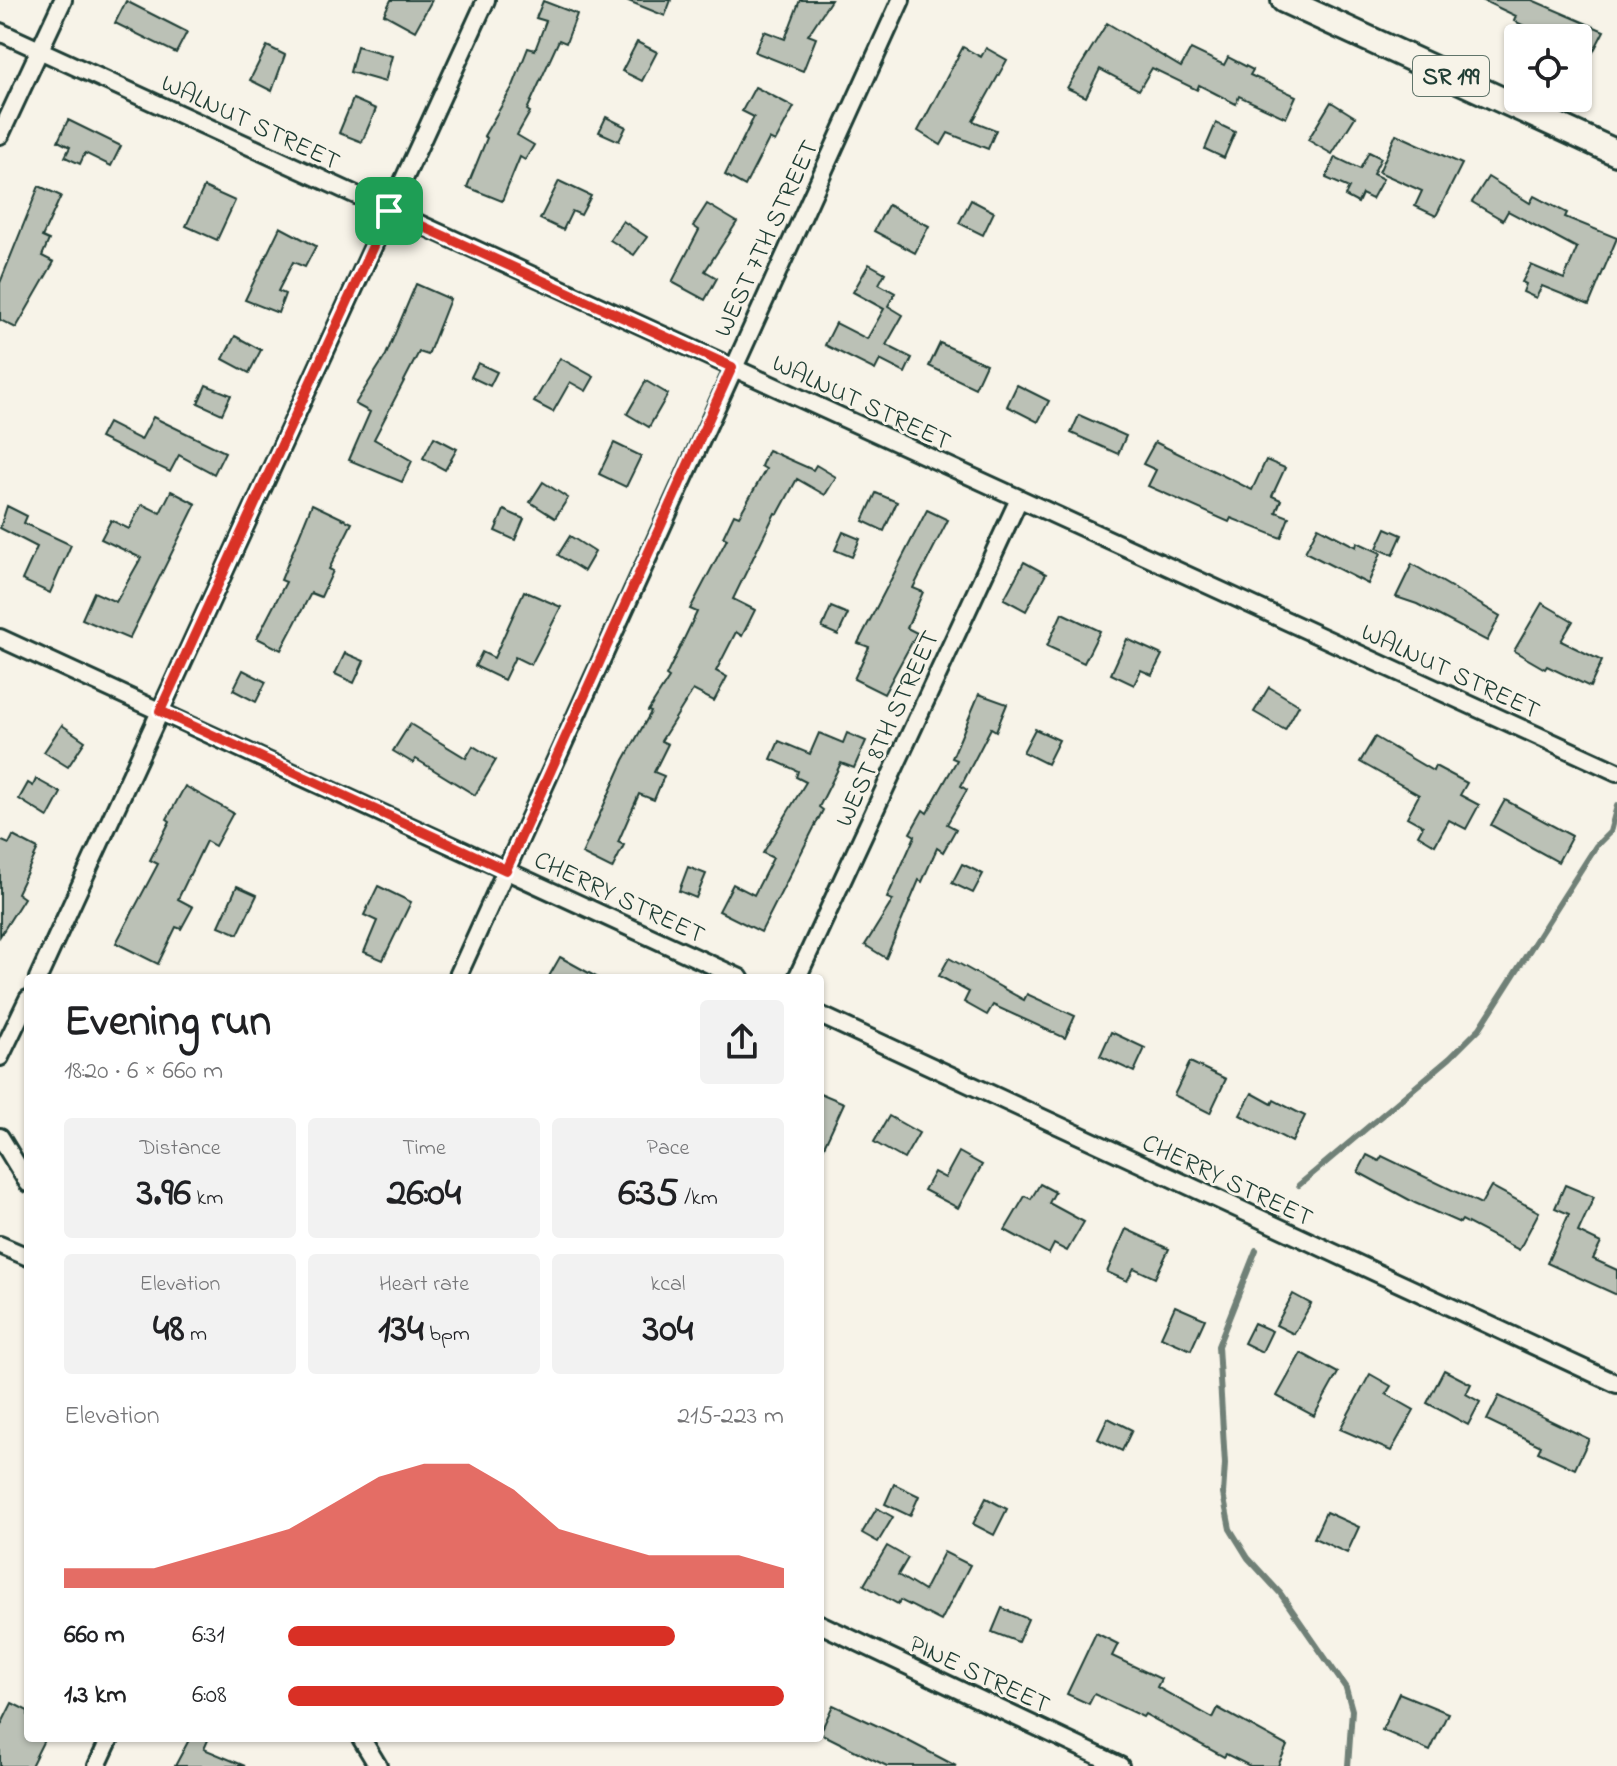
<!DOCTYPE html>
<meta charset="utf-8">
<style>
:root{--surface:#fff;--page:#f2f2f2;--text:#202124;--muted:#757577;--accent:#d93025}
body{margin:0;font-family:"Indie Flower",sans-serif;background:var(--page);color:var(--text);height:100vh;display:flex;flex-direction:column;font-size:30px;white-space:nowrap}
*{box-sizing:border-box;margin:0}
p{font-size:26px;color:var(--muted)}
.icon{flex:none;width:44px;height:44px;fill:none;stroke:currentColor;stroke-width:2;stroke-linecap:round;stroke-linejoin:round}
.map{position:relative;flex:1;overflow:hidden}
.side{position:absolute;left:24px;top:974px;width:800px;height:768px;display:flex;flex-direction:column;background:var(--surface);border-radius:8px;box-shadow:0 2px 6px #0004}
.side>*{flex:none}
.controls{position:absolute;left:1504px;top:24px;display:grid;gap:16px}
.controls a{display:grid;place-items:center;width:88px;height:88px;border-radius:8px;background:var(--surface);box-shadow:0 2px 6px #0004;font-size:40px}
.pin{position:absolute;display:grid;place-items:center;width:68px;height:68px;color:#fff;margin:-34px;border-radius:16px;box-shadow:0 4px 12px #0006}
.round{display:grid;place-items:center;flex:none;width:84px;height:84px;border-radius:8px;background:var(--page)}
.headline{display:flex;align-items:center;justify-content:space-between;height:136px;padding:0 40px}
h1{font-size:44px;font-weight:700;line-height:60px}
.figures{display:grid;grid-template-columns:repeat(3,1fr);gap:12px;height:136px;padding:8px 40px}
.figures div{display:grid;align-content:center;border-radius:8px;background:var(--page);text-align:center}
.figures b{font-size:40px;font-weight:700}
.figures small{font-size:22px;font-weight:400}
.figures p{font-size:22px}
.chart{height:224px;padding:16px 40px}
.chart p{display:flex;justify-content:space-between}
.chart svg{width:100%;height:144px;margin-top:8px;fill:var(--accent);opacity:.7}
ul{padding:0 40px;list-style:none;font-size:26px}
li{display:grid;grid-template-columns:128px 96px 1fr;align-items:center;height:60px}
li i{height:20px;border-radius:10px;background:var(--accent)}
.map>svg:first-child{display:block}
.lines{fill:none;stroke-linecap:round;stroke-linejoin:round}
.stream{stroke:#6f8077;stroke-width:6}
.building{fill:#bbc1b6;stroke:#1f3d34;stroke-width:2}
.minor-casing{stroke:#1f3d34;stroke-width:22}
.primary-casing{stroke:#1f3d34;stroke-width:30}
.minor{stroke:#f7f3e8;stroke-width:16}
.primary{stroke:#f7f3e8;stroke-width:24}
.route-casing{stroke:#fff;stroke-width:16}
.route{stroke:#d93025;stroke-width:10}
.labels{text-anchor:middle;stroke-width:6;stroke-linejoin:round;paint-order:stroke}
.shield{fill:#f7f3e8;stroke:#60746a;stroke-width:2}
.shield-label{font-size:24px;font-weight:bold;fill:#1f3d34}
.street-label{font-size:26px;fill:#1f3d34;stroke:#f7f3e8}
</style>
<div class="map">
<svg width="1617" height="1766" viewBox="0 0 1617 1766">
<rect width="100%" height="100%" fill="#f7f3e8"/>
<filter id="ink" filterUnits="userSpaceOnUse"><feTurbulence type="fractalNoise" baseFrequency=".0125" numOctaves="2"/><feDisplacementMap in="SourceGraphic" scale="16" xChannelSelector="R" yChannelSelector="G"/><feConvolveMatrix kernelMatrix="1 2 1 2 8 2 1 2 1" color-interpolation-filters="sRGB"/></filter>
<g filter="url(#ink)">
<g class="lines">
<g class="stream">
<path d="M1299 1185 1450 1058 1480 1028 1596 846 1610 832 1617 806"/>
<path d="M1256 1250 1218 1346 1225 1464 1223 1494 1230 1529 1248 1558 1280 1593 1346 1688 1352 1710 1348 1766"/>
</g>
</g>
<g class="building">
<path d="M391 0H432L415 31 384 14Z"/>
<path d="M626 0H671L665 16Z"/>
<path d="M800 0H831L808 35 816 38 803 71 755 52 764 31 785 39Z"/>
<path d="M1482 0H1532L1604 31 1591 56 1578 49V38H1550L1514 21 1516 16Z"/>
<path d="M126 1 187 32 176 53 115 23Z"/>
<path d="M543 1 577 14 566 43 559 40 527 110 530 112 517 135 534 145 525 160 520 157 502 201 467 187 487 138 484 136 513 86 528 48 535 50 546 21 536 18Z"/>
<path d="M1107 23 1181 67 1191 49 1224 65 1228 57 1253 70 1250 75 1296 96 1286 118 1239 96 1236 104 1199 85 1197 90 1152 68 1139 90 1100 69 1086 97 1067 88Z"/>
<path d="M637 42 657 52 642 81 622 71Z"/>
<path d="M267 46 285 55 272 91 250 80Z"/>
<path d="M357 46 392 56 385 82 350 72Z"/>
<path d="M963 47 981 57 986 48 1007 60 973 121 996 130 988 149 948 133 941 145 918 131Z"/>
<path d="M755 87 794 107 775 142 769 139 745 186 725 175 754 117 742 111Z"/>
<path d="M353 99 376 109 362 142 339 133Z"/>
<path d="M1331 102 1355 117 1332 154 1308 140Z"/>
<path d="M606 117 626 127 619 141 599 132Z"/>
<path d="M68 120 121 146 111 166 85 153 80 164 65 157 70 147 58 141Z"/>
<path d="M1216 123 1235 132 1224 158 1205 149Z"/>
<path d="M1396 134 1462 164 1436 216 1415 206 1422 191 1379 172Z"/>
<path d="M1369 152 1381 158 1373 174 1383 179 1372 199 1362 194 1358 203 1345 196 1349 188 1326 178 1335 157 1360 169Z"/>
<path d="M1488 177 1530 203 1534 196 1567 213 1565 217 1617 238 1589 305 1542 286 1536 298 1523 292 1526 284 1522 282 1531 265 1564 279 1577 248 1508 211 1503 220 1472 202Z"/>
<path d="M559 181 591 196 581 215 572 211 563 230 540 219Z"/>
<path d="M39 186 61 196 42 237 49 240 42 256 54 262 16 328 0 320V283Z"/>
<path d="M204 187 235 201 217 240 186 226Z"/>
<path d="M971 200 994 212 983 235 959 223Z"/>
<path d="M707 204 737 222 705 271 717 278 705 300 672 282 699 230 693 226Z"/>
<path d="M888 205 929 226 915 253 874 231Z"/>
<path d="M623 221 647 237 634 255 610 240Z"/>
<path d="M280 227 316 246 305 267 293 262 278 291 285 294 278 313 245 300Z"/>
<path d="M869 264 885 273 879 284 895 293 888 306 903 315 886 345 912 358 905 373 880 360 875 370 825 345 836 323 867 339 884 309 853 292Z"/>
<path d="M416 284 450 299 428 355 419 352 374 439 412 461 402 482 349 460 370 412 355 404 386 355Z"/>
<path d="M235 336 261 350 249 373 223 359Z"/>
<path d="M940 343 986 364 975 388 929 366Z"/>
<path d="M560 358 594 377 586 391 570 382 553 412 534 402Z"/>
<path d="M478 363 497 372 490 386 471 377Z"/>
<path d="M646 381 668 394 649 427 627 414Z"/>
<path d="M206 385 231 395 222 414 198 403Z"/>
<path d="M1017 385 1049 401 1038 422 1007 406Z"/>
<path d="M1079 415 1126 436 1118 454 1071 433Z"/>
<path d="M153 417 225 452 214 474 179 455 170 472 100 438 108 423 141 440Z"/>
<path d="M434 437 457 449 445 470 423 458Z"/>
<path d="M1155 442 1252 490 1266 460 1285 468 1272 496 1281 500 1276 512 1289 517 1281 538 1231 518 1229 522 1148 486 1156 470 1143 464Z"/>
<path d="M614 443 641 456 626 487 599 474Z"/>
<path d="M768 450 813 470 816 465 836 477 825 495 797 479 778 514 775 513 733 599 755 610 742 636 736 632 716 671 727 677 714 701 693 690 661 741 668 744 654 772 664 776 654 800 639 794 618 842 624 845 612 869 582 854 624 760 651 712 648 711 669 678 666 676 697 612 690 609 727 539 723 537 734 514 739 516 766 469 761 466Z"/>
<path d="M543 482 568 498 555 518 530 502Z"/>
<path d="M171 491 196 504 129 639 82 619 94 592 116 602 141 558 101 539 111 520 129 529 142 504 160 513Z"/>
<path d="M876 493 897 502 884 531 863 521Z"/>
<path d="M312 504 352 523 329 569 333 571 321 597 311 593 281 650 257 638 286 582 281 580Z"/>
<path d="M7 506 27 516 24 523 71 545 50 593 22 580 37 547 0 528Z"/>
<path d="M504 510 524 519 515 540 495 531Z"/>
<path d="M927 510 948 520 913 588 923 592 907 628 917 633 884 694 854 679 869 647 858 643Z"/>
<path d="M1318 527 1356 547 1357 542 1381 553 1368 584 1305 552Z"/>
<path d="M1386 528 1402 535 1393 555 1377 548Z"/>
<path d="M843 532 860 539 852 557 835 550Z"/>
<path d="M570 536 595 552 584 571 558 555Z"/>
<path d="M1024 562 1046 574 1026 611 1004 599Z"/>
<path d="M1412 564 1500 616 1487 641 1417 604 1396 597Z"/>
<path d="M524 591 561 607 531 665 515 657 504 680 475 666 482 652 494 658Z"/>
<path d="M1542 603 1573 621 1561 641 1602 661 1590 687 1547 666 1545 669 1514 651Z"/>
<path d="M831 607 848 614 838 635 822 628Z"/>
<path d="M1062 613 1100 631 1084 663 1047 646Z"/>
<path d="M1127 639 1162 655 1152 675 1141 670 1134 685 1111 674Z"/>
<path d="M345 653 364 661 354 683 335 674Z"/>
<path d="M243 670 266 682 256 702 233 690Z"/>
<path d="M1269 687 1299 705 1285 730 1254 712Z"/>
<path d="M979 694 1007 704 996 731 991 728 961 786 967 790 947 824 956 829 943 852 937 848 922 882 919 880 886 958 865 945 893 900 887 898 915 836 910 833 923 810 927 813 957 760 952 758Z"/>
<path d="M410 724 466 758 473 746 496 760 475 795 416 759 413 763 393 751Z"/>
<path d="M62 725 85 741 68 767 44 752Z"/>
<path d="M1035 729 1059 740 1047 764 1023 752Z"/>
<path d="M819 733 843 743 847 733 866 741 854 768 841 763 819 807 823 810 761 932 719 911 733 884 754 895 773 858 763 853 806 782 796 777 798 771 771 759 779 741 810 754Z"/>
<path d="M1375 737 1433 771 1435 766 1467 783 1460 795 1479 805 1466 829 1449 820 1435 845 1418 835 1423 826 1407 817 1419 795 1360 762Z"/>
<path d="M36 779 61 793 48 817 19 799 28 783 33 786Z"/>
<path d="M185 786 233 813 215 846 206 841 178 899 193 907 181 929 176 927 158 964 116 943 158 864 150 860 170 821 167 819Z"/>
<path d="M1505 800 1572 836 1558 862 1491 825Z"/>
<path d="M13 836 38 849 17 893 24 898 0 936V840L9 844Z"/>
<path d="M962 864 983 874 973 893 952 883Z"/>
<path d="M688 867 706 874 696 898 679 891Z"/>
<path d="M237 886 257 895 238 934 219 926Z"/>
<path d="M378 886 411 902 383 960 364 952 377 921 364 915Z"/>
<path d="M560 957 598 978H548Z"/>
<path d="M949 958 1024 1000 1027 994 1075 1016 1065 1038 993 1005 987 1015 964 1002 969 992 939 976Z"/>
<path d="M1111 1032 1145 1048 1134 1072 1100 1056Z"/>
<path d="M1190 1062 1226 1079 1210 1113 1174 1095Z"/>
<path d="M820 1093 844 1103 820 1155Z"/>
<path d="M1252 1093 1272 1104 1274 1100 1305 1116 1292 1142 1240 1115Z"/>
<path d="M889 1116 919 1133 904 1159 874 1142Z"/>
<path d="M959 1152 982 1165 958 1208 924 1190 934 1172 945 1178Z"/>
<path d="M1367 1155 1379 1161 1382 1156 1481 1204 1491 1186 1539 1212 1519 1250 1462 1220 1460 1223 1415 1203 1358 1172Z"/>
<path d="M1040 1184 1055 1192 1049 1203 1084 1222 1067 1251 1054 1244 1049 1254 1005 1230 1025 1196 1031 1199Z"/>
<path d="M1565 1185 1594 1197 1578 1232 1601 1243 1593 1259 1617 1270V1295L1547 1263 1569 1214 1555 1208Z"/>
<path d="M1126 1229 1169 1249 1155 1278 1134 1268 1127 1281 1107 1272Z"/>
<path d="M1293 1294 1311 1304 1294 1334 1276 1325Z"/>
<path d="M1175 1306 1205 1319 1191 1350 1161 1337Z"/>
<path d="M1254 1323 1272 1331 1262 1352 1244 1343Z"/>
<path d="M1301 1353 1338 1373 1314 1416 1277 1396Z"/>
<path d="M1444 1370 1471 1384 1466 1394 1480 1402 1468 1425 1427 1403Z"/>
<path d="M1370 1374 1391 1386 1386 1394 1414 1410 1391 1451 1340 1429Z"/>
<path d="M1499 1396 1589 1439 1575 1469 1538 1452 1541 1446 1487 1420Z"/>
<path d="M1108 1418 1132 1430 1122 1451 1098 1439Z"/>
<path d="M894 1484 919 1496 910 1516 885 1504Z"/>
<path d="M986 1498 1007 1509 994 1535 973 1524Z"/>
<path d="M877 1508 893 1517 878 1542 862 1533Z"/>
<path d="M1326 1512 1359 1527 1347 1553 1314 1538Z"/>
<path d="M887 1546 908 1558 898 1575 924 1591 944 1552 970 1565 941 1621 900 1600 898 1604 864 1585Z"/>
<path d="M1002 1608 1028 1619 1018 1642 992 1632Z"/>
<path d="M1096 1633 1118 1644 1112 1656 1161 1679 1157 1687 1213 1718 1218 1708 1287 1746 1278 1766H1250L1226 1754 1224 1757 1145 1714 1143 1717 1094 1694 1089 1704 1067 1694Z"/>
<path d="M1399 1693 1448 1713 1430 1751 1382 1730Z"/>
<path d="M12 1703 28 1711V1738H45L31 1766H0V1727Z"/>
<path d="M833 1705 895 1734 956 1766H887L866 1756 820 1733Z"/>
<path d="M190 1738H209L204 1749 245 1766H175Z"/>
</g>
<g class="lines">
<g class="minor-casing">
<g id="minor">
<path d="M0 32 1617 772"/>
<path d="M0 135 63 0"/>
<path d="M0 638 740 978"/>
<path d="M38 978 486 0"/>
<path d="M457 978 901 0"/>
<path d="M797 978 1019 499"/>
<path d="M820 1015 1617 1384"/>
<path d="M0 1057 28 999"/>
<path d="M0 1137 28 1183"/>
<path d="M0 1245 28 1257"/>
<path d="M820 1624 1120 1766"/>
<path d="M361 1738 378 1766"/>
<path d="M97 1766 110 1738"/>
</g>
</g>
<g class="primary-casing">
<path id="primary" d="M1284 0 1617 153"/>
</g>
<use href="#minor" class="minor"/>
<use href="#primary" class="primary"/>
</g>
</g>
<g class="lines" filter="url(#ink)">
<g class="route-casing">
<path id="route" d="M389 211 732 367 506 870 160 711Z"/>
</g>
<use href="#route" class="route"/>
</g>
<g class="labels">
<rect class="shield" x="1413" y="56" width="76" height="40" rx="6"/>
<g class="shield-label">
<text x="1451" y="84">SR 199</text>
</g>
<g class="street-label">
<text transform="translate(251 121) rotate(25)" y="9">WALNUT STREET</text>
<text transform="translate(765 238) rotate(-65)" y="9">WEST 7TH STREET</text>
<text transform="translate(862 401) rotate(25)" y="9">WALNUT STREET</text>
<text transform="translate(1451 670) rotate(25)" y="9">WALNUT STREET</text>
<text transform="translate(886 728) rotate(-65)" y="9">WEST 8TH STREET</text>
<text transform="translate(620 896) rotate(25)" y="9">CHERRY STREET</text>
<text transform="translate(1228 1179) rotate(25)" y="9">CHERRY STREET</text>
<text transform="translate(980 1673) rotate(25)" y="9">PINE STREET</text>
</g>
</g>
</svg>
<div class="controls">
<a><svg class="icon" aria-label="locate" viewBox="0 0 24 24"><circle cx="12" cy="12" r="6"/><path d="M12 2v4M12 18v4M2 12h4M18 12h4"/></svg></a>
</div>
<div class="pin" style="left:389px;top:211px;background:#1e9e55"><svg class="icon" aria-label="arrive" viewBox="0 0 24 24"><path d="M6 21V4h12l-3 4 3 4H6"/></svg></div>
<section class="side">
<div class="headline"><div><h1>Evening run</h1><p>18:20 · 6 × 660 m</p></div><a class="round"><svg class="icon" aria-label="share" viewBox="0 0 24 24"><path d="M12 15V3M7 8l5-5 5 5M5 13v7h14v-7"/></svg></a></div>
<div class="figures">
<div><p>Distance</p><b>3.96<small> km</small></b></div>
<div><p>Time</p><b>26:04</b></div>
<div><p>Pace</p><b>6:35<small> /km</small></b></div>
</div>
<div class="figures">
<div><p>Elevation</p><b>48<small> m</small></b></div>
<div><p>Heart rate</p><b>134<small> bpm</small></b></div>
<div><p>kcal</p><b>304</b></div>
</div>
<div class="chart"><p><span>Elevation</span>215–223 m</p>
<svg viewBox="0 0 160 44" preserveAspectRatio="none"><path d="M0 44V38L10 38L20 38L30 34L40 30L50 26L60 18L70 10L80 6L90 6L100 14L110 26L120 30L130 34L140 34L150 34L160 38V44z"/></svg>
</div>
<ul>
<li><b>660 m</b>6:31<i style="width:78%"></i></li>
<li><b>1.3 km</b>6:08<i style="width:100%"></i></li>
</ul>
</section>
</div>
